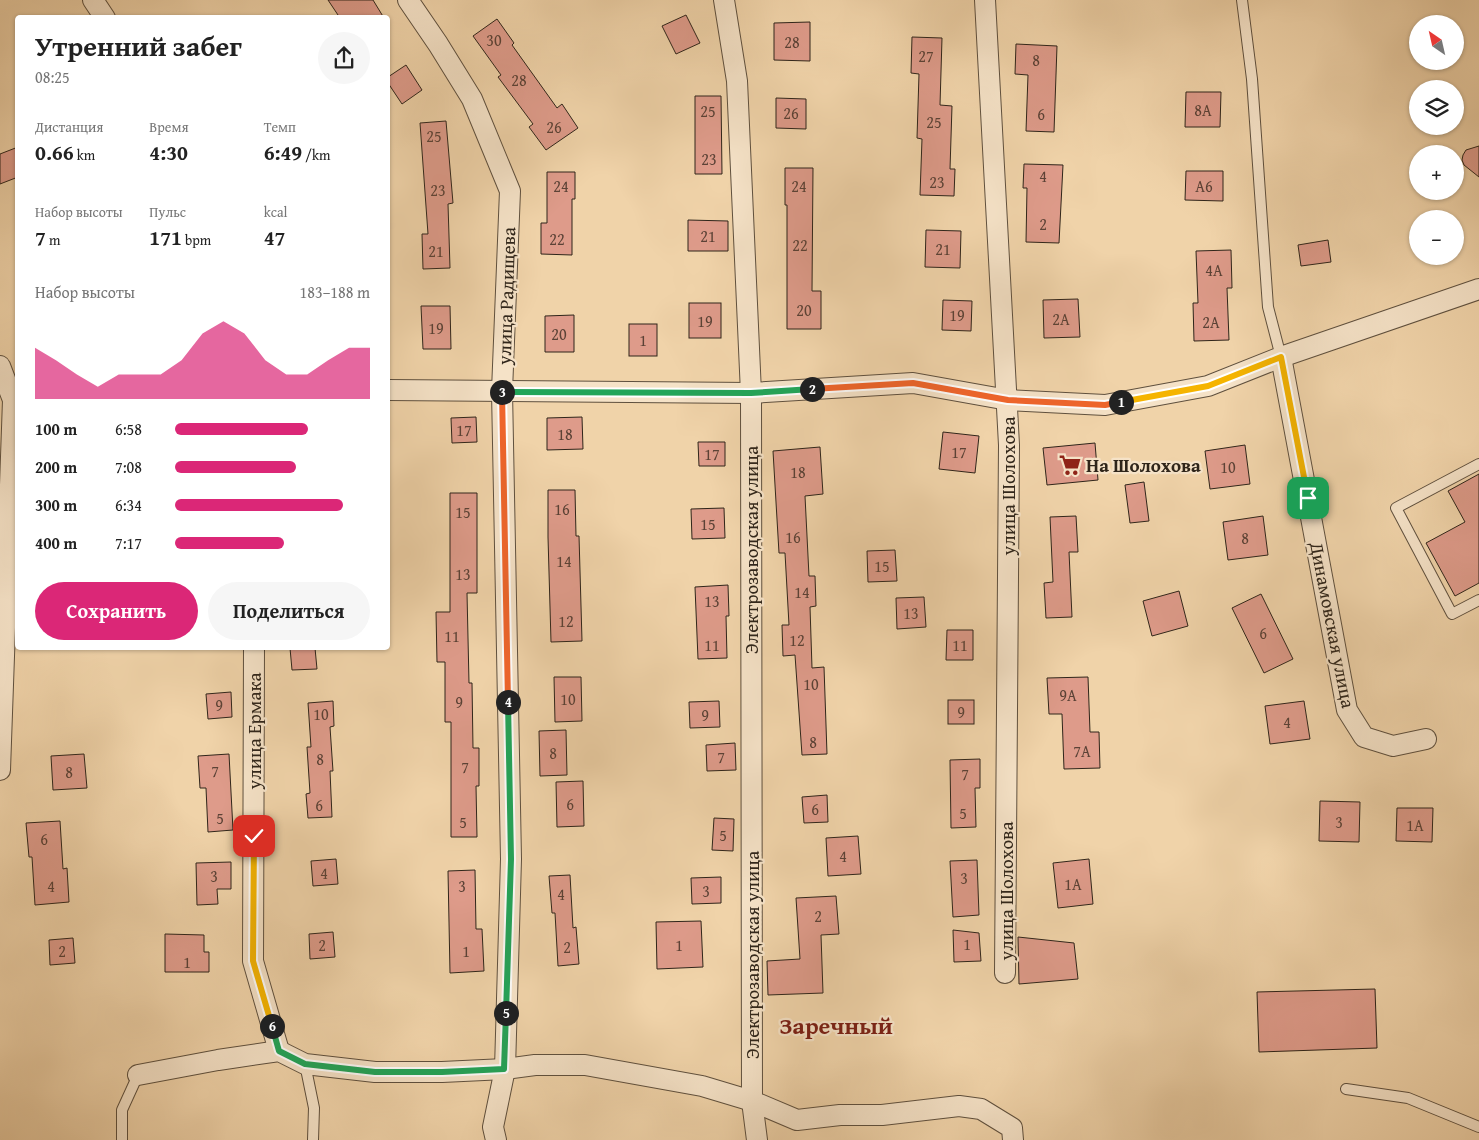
<!DOCTYPE html>
<html lang="ru">
<meta charset="utf-8">
<style>
:root{--surface:#fff;--page:#f6f6f6;--text:#222;--muted:#767676;--accent:#db2777}
body{margin:0;font-family:"Gentium Book Plus",serif;background:var(--page);color:var(--text);height:100vh;display:flex;flex-direction:column;font-size:19px;white-space:nowrap}
*{box-sizing:border-box;margin:0}
p{font-size:16px;color:var(--muted)}
.icon{flex:none;width:28px;height:28px;fill:none;stroke:currentColor;stroke-width:2;stroke-linecap:round;stroke-linejoin:round}
.map{position:relative;flex:1;overflow:hidden}
.details{position:absolute;left:15px;top:15px;width:375px;height:635px;display:flex;flex-direction:column;background:var(--surface);border-radius:5px;box-shadow:0 1px 4px #0004}
.details>*{flex:none}
.needle{width:32px;rotate:326deg}
.tools{position:absolute;left:1409px;top:15px;display:grid;gap:10px}
.tools a{display:grid;place-items:center;width:55px;height:55px;border-radius:50%;background:var(--surface);box-shadow:0 1px 4px #0004;font-size:25px}
.pin{position:absolute;display:grid;place-items:center;width:42px;height:42px;color:#fff;margin:-21px;border-radius:10px;box-shadow:0 2px 8px #0006}
.km{position:absolute;width:25px;height:25px;margin:-12px;border-radius:50%;background:#222;color:#fff;font-size:14px;line-height:25px;text-align:center}
.round{display:grid;place-items:center;flex:none;width:52px;height:52px;border-radius:26px;background:var(--page)}
.headline{display:flex;align-items:center;justify-content:space-between;height:85px;padding:0 20px}
h1{font-size:28px;font-weight:800;line-height:38px}
.metrics{display:grid;grid-template-columns:repeat(3,1fr);gap:8px;height:85px;padding:5px 20px}
.metrics div{display:grid;align-content:center}
.metrics b{font-size:21px;font-weight:800}
.metrics small{font-size:14px;font-weight:400}
.metrics p{font-size:14px}
.chart{height:140px;padding:10px 20px}
.chart p{display:flex;justify-content:space-between}
.chart svg{width:100%;height:90px;margin-top:5px;fill:var(--accent);opacity:.7}
.action{display:flex;gap:10px;margin-top:auto;padding:10px 20px}
.action a{flex:1;height:58px;border-radius:30px;background:var(--accent);color:#fff;font-size:20px;font-weight:800;line-height:58px;text-align:center}
.action a+a{background:var(--page);color:var(--text)}
ul{padding:0 20px;list-style:none;font-size:16px}
li{display:grid;grid-template-columns:80px 60px 1fr;align-items:center;height:38px}
li i{height:12px;border-radius:6px;background:var(--accent)}
.map>svg:first-child{display:block}
.building{fill:#de9b8a;stroke:#2f251a}
.lines{fill:none;stroke-linecap:round;stroke-linejoin:round}
.lane-casing{stroke:#5f503e;stroke-width:12}
.street-casing{stroke:#5f503e;stroke-width:22}
.lane{stroke:#f5e2c7;stroke-width:10}
.street{stroke:#f5e2c7;stroke-width:20}
.split-1-casing{stroke:#fff;stroke-width:10}
.split-2-casing{stroke:#fff;stroke-width:10}
.split-3-casing{stroke:#fff;stroke-width:10}
.split-4-casing{stroke:#fff;stroke-width:10}
.split-5-casing{stroke:#fff;stroke-width:10}
.split-6-casing{stroke:#fff;stroke-width:10}
.split-7-casing{stroke:#fff;stroke-width:10}
.split-1{stroke:#f5b400;stroke-width:6}
.split-2{stroke:#f0652b;stroke-width:6}
.split-3{stroke:#22a559;stroke-width:6}
.split-4{stroke:#f0652b;stroke-width:6}
.split-5{stroke:#22a559;stroke-width:6}
.split-6{stroke:#22a559;stroke-width:6}
.split-7{stroke:#f5b400;stroke-width:6}
.labels{text-anchor:middle;stroke-width:4.5;stroke-linejoin:round;paint-order:stroke}
.number-label{font-size:16px;fill:#5b4236}
.street-label{font-size:19px;fill:#2f251a;stroke:#f5e2c7}
.poi-label{font-size:19px;font-weight:bold;fill:#2f251a;stroke:#f5e2c7;text-anchor:start}
.district-label{font-size:24px;font-weight:bold;fill:#7a1f14;stroke:#f5e2c7}
</style>
<div class="map">
<svg width="1479" height="1140" viewBox="0 0 1479 1140">
<rect width="100%" height="100%" fill="#f0d3a9"/>
<filter id="stains"><feTurbulence type="fractalNoise" baseFrequency=".004" numOctaves="4"/><feColorMatrix values="0 0 0 0 .2 0 0 0 0 .09 0 0 0 0 .02 0 0 0 .5 -.17"/></filter>
<radialGradient id="worn" r=".72"><stop offset=".6" stop-color="#630" stop-opacity="0"/><stop offset="1" stop-color="#630" stop-opacity=".3"/></radialGradient>
<g class="building">
<path d="M328 0H373L384 18H340Z"/>
<path d="M686 15 700 43 676 54 662 26Z"/>
<path d="M497 19 514 43 512 45 557 108 562 104 578 128 546 150 529 127 533 124 498 77 501 75 473 36Z"/>
<path d="M810 22V61L774 60V23Z"/>
<path d="M912 37 942 38 940 105 952 106 950 169H955L954 196 920 195 922 139 917 138 919 74 911 73Z"/>
<path d="M1016 44 1057 46 1054 132 1026 131 1028 75 1015 74Z"/>
<path d="M406 65 422 90 402 104 388 83V77Z"/>
<path d="M1186 92H1221L1220 127H1185Z"/>
<path d="M695 96H721L722 174H695Z"/>
<path d="M776 98 806 99V129L776 128Z"/>
<path d="M446 121 453 203 448 204 450 268 423 269 422 234H428L420 123Z"/>
<path d="M1479 146V177L1464 165 1462 160 1463 155 1466 150Z"/>
<path d="M18 147V177L0 184V154Z"/>
<path d="M1024 164 1063 165 1059 243 1026 242 1027 188H1023Z"/>
<path d="M785 168H813L812 291H821V329H787V205H785Z"/>
<path d="M1186 171H1223V201L1185 200Z"/>
<path d="M547 172H575V199H572V255L541 254V223H547Z"/>
<path d="M688 220 728 221V251H688Z"/>
<path d="M926 230 961 231 960 268 925 267Z"/>
<path d="M1328 240 1331 262 1301 266 1298 245Z"/>
<path d="M1231 250 1232 288H1227L1229 340 1194 341 1193 303H1198L1196 251Z"/>
<path d="M1078 299 1080 337 1044 338 1043 300Z"/>
<path d="M943 300 972 301 971 331 942 330Z"/>
<rect x="689" y="303" width="32" height="35"/>
<path d="M421 306H450L451 349H423Z"/>
<path d="M574 315V352H545V316Z"/>
<rect x="629" y="324" width="28" height="32"/>
<path d="M476 417 477 442 452 443 451 418Z"/>
<path d="M582 417 583 449 547 450V418Z"/>
<path d="M943 432 979 436 975 473 939 469Z"/>
<path d="M698 442H725V466H699Z"/>
<path d="M1095 443 1098 480 1047 485 1043 448Z"/>
<path d="M1245 445 1250 484 1210 489 1205 451Z"/>
<path d="M820 447 823 494 805 496 809 576H815L816 606 810 607 812 668 824 667 827 754 802 755 795 655 783 656 782 625H789L785 553H779L773 451Z"/>
<path d="M1479 474V583L1455 596 1426 543 1465 522 1448 491Z"/>
<path d="M1144 482 1149 521 1130 523 1125 485Z"/>
<path d="M548 490H575L576 536H579L582 641 551 642 548 537Z"/>
<path d="M450 493H477V593H467L469 683H472L473 748H479V786H476L477 837H451V722H445V662H437L436 612H450Z"/>
<path d="M724 508 725 538 692 539 691 509Z"/>
<path d="M1076 516 1078 552H1069L1072 617 1046 618 1044 583 1053 582 1050 517Z"/>
<path d="M1263 516 1268 555 1228 560 1223 522Z"/>
<path d="M895 550 897 581 868 582 867 551Z"/>
<path d="M728 585 729 616H726L727 658 698 659 695 587Z"/>
<path d="M1179 591 1188 626 1152 636 1143 601Z"/>
<path d="M1261 594 1293 659 1264 673 1232 608Z"/>
<path d="M924 597 926 627 897 629 896 598Z"/>
<path d="M947 630H973V660H946Z"/>
<path d="M290 648H315L317 669 292 670Z"/>
<path d="M554 677H581L582 721 555 722Z"/>
<path d="M1088 677 1090 732H1099L1100 768 1064 769 1062 714H1049L1047 678Z"/>
<path d="M231 692 232 717 208 719 206 694Z"/>
<rect x="948" y="700" width="26" height="24"/>
<path d="M333 701 334 726 330 727 333 771H330L332 817 308 818 306 794 310 793 307 747H311L308 703Z"/>
<path d="M719 701 720 727 690 728 689 702Z"/>
<path d="M1304 701 1310 739 1270 744 1265 706Z"/>
<path d="M566 730 567 775 540 776 539 731Z"/>
<path d="M735 743 736 770 707 771 706 745Z"/>
<path d="M84 754 87 788 53 790 51 756Z"/>
<path d="M229 754 233 830 208 832 206 788H200L198 756Z"/>
<path d="M980 759V788H975L976 827 951 828 950 760Z"/>
<path d="M583 781 584 826 557 827 556 782Z"/>
<path d="M827 795 828 822 804 823 802 797Z"/>
<path d="M1320 801 1360 802 1359 842 1319 841Z"/>
<path d="M1397 808H1433L1432 842 1396 841Z"/>
<path d="M714 818 734 819 733 851 712 850Z"/>
<path d="M60 821 63 869 67 868 69 902 35 905 32 857H29L26 823Z"/>
<path d="M858 836 861 874 828 876 826 838Z"/>
<path d="M336 859 338 884 313 886 311 861Z"/>
<path d="M1089 859 1093 904 1058 908 1053 863Z"/>
<path d="M977 860 979 915 953 917 950 861Z"/>
<path d="M231 862V889H217L218 904 197 905 196 863Z"/>
<path d="M475 870 476 929H482L484 971 450 973 448 871Z"/>
<path d="M570 875 573 928 576 927 579 964 558 966 555 913H552L549 876Z"/>
<path d="M721 877V903L692 904 691 878Z"/>
<path d="M836 896 839 934 821 935 823 993 768 995 767 961 800 959 796 898Z"/>
<path d="M701 921 703 967 657 969 656 922Z"/>
<path d="M953 930 979 933 981 961 954 962Z"/>
<path d="M333 932 335 957 310 959 309 934Z"/>
<path d="M165 934 204 935V952H209V972H165Z"/>
<path d="M1018 937 1074 943 1078 979 1019 984Z"/>
<path d="M73 938 75 963 50 965 49 940Z"/>
<path d="M1375 989 1377 1048 1259 1052 1257 992Z"/>
</g>
<g class="lines">
<g class="lane-casing">
<g id="lane">
<path d="M1242 0 1252 79 1268 307 1281 357"/>
<path d="M1479 464 1396 508 1452 614 1479 600"/>
<path d="M305 1064 314 1108 313 1140"/>
<path d="M1346 1089 1408 1098 1479 1127"/>
<path d="M122 1140V1110L138 1075"/>
</g>
</g>
<g class="street-casing">
<g id="street">
<path d="M93 0 105 18"/>
<path d="M408 0 438 44 472 99 510 191 502 391 511 859 505 1069 493 1127 496 1140"/>
<path d="M724 0 737 81 751 393 752 1101 757 1140"/>
<path d="M985 0 1009 445 1005 973"/>
<path d="M1281 357 1347 710 1364 737 1393 746 1426 739"/>
<path d="M0 366 13 400 0 770"/>
<path d="M388 390 751 393 913 383 1008 400 1105 405 1208 386 1281 357 1479 289"/>
<path d="M254 648 253 961 279 1051"/>
<path d="M138 1075 218 1060 279 1051 305 1064 375 1072H442L505 1069 535 1065H585L702 1086 752 1101 797 1120 840 1115H882L959 1106 981 1109 1012 1128 1013 1140"/>
</g>
</g>
<use href="#lane" class="lane"/>
<use href="#street" class="street"/>
</g>
<g class="lines">
<g class="split-1-casing">
<path id="split-1" d="M1121 402 1208 386 1281 357 1308 498"/>
</g>
<g class="split-2-casing">
<path id="split-2" d="M812 389 913 383 1008 400 1105 405 1121 402"/>
</g>
<g class="split-3-casing">
<path id="split-3" d="M502 392 751 393 812 389"/>
</g>
<g class="split-4-casing">
<path id="split-4" d="M502 392 508 702"/>
</g>
<g class="split-5-casing">
<path id="split-5" d="M506 1013 511 859 508 702"/>
</g>
<g class="split-6-casing">
<path id="split-6" d="M272 1026 279 1051 305 1064 375 1072H442L504 1069 506 1013"/>
</g>
<g class="split-7-casing">
<path id="split-7" d="M254 836 253 961 272 1026"/>
</g>
<use href="#split-1" class="split-1"/>
<use href="#split-2" class="split-2"/>
<use href="#split-3" class="split-3"/>
<use href="#split-4" class="split-4"/>
<use href="#split-5" class="split-5"/>
<use href="#split-6" class="split-6"/>
<use href="#split-7" class="split-7"/>
</g>
<defs>
<g id="supermarket-bare" transform="scale(1.725)"><path d="M-6-5.5h2.5l.6 2H6L4.5 2H-2.5L-4.4-4H-6ZM-1.5 3.2a1.3 1.3 0 1 0 .1 0ZM3 3.2a1.3 1.3 0 1 0 .1 0Z" fill="#8f2418" stroke="#f5e2c7" stroke-width="2.5" paint-order="stroke"/></g>
</defs>
<g fill-rule="evenodd">
<use href="#supermarket-bare" x="1070" y="465"/>
</g>
<g class="labels">
<g class="number-label">
<text x="494" y="46">30</text>
<text x="792" y="48">28</text>
<text x="926" y="62">27</text>
<text x="1036" y="66">8</text>
<text x="519" y="86">28</text>
<text x="1203" y="116">8А</text>
<text x="708" y="117">25</text>
<text x="791" y="119">26</text>
<text x="1041" y="120">6</text>
<text x="934" y="128">25</text>
<text x="554" y="133">26</text>
<text x="434" y="142">25</text>
<text x="709" y="165">23</text>
<text x="1043" y="182">4</text>
<text x="937" y="188">23</text>
<text x="561" y="192">24</text>
<text x="799" y="192">24</text>
<text x="1204" y="192">А6</text>
<text x="438" y="196">23</text>
<text x="1043" y="230">2</text>
<text x="708" y="242">21</text>
<text x="557" y="245">22</text>
<text x="800" y="251">22</text>
<text x="943" y="255">21</text>
<text x="436" y="257">21</text>
<text x="1214" y="276">4А</text>
<text x="804" y="316">20</text>
<text x="957" y="321">19</text>
<text x="1061" y="325">2А</text>
<text x="705" y="327">19</text>
<text x="1211" y="328">2А</text>
<text x="436" y="334">19</text>
<text x="559" y="340">20</text>
<text x="643" y="346">1</text>
<text x="464" y="436">17</text>
<text x="565" y="440">18</text>
<text x="959" y="458">17</text>
<text x="712" y="460">17</text>
<text x="1228" y="473">10</text>
<text x="798" y="478">18</text>
<text x="562" y="515">16</text>
<text x="463" y="518">15</text>
<text x="708" y="530">15</text>
<text x="793" y="543">16</text>
<text x="1245" y="544">8</text>
<text x="564" y="567">14</text>
<text x="882" y="572">15</text>
<text x="463" y="580">13</text>
<text x="802" y="598">14</text>
<text x="712" y="607">13</text>
<text x="911" y="619">13</text>
<text x="566" y="627">12</text>
<text x="1263" y="639">6</text>
<text x="452" y="642">11</text>
<text x="797" y="646">12</text>
<text x="712" y="651">11</text>
<text x="960" y="651">11</text>
<text x="811" y="690">10</text>
<text x="1068" y="701">9А</text>
<text x="568" y="705">10</text>
<text x="459" y="708">9</text>
<text x="219" y="711">9</text>
<text x="961" y="718">9</text>
<text x="321" y="720">10</text>
<text x="705" y="721">9</text>
<text x="1287" y="728">4</text>
<text x="813" y="748">8</text>
<text x="1082" y="757">7А</text>
<text x="553" y="759">8</text>
<text x="721" y="763">7</text>
<text x="320" y="765">8</text>
<text x="465" y="773">7</text>
<text x="215" y="777">7</text>
<text x="69" y="778">8</text>
<text x="965" y="780">7</text>
<text x="570" y="810">6</text>
<text x="319" y="811">6</text>
<text x="815" y="815">6</text>
<text x="963" y="819">5</text>
<text x="220" y="824">5</text>
<text x="463" y="828">5</text>
<text x="1339" y="828">3</text>
<text x="1415" y="831">1А</text>
<text x="723" y="841">5</text>
<text x="44" y="845">6</text>
<text x="843" y="862">4</text>
<text x="324" y="879">4</text>
<text x="214" y="882">3</text>
<text x="964" y="884">3</text>
<text x="1073" y="890">1А</text>
<text x="51" y="892">4</text>
<text x="462" y="892">3</text>
<text x="706" y="897">3</text>
<text x="561" y="900">4</text>
<text x="818" y="922">2</text>
<text x="967" y="950">1</text>
<text x="322" y="951">2</text>
<text x="679" y="951">1</text>
<text x="567" y="953">2</text>
<text x="62" y="957">2</text>
<text x="466" y="957">1</text>
<text x="187" y="968">1</text>
</g>
<g class="street-label">
<text transform="translate(506 296) rotate(-88)" y="7">улица Радищева</text>
<text transform="translate(1008 486) rotate(-90)" y="7">улица Шолохова</text>
<text transform="translate(751 550) rotate(-90)" y="7">Электрозаводская улица</text>
<text transform="translate(1333 625) rotate(79)" y="7">Динамовская улица</text>
<text transform="translate(254 731) rotate(-90)" y="7">улица Ермака</text>
<text transform="translate(1006 891) rotate(-90)" y="7">улица Шолохова</text>
<text transform="translate(752 955) rotate(-90)" y="7">Электрозаводская улица</text>
</g>
<g class="poi-label">
<text x="1086" y="472">На Шолохова</text>
</g>
<g class="district-label">
<text x="836" y="1034">Заречный</text>
</g>
</g>
<rect width="100%" height="100%" filter="url(#stains)"/>
<rect width="100%" height="100%" fill="url(#worn)"/>
</svg>
<div class="tools">
<a><svg class="needle" viewBox="-14 -14 28 28"><path d="M0-13l5 13h-10z" fill="#e53935"/><path d="M0 13l5-13h-10z" fill="#767676"/></svg></a>
<a><svg class="icon" aria-label="layers" viewBox="0 0 24 24"><path d="M12 4l9 5-9 5-9-5zM3 14l9 5 9-5"/></svg></a>
<a>+</a>
<a>−</a>
</div>
<div class="pin" style="left:1308px;top:498px;background:#1e9e55"><svg class="icon" aria-label="arrive" viewBox="0 0 24 24"><path d="M6 21V4h12l-3 4 3 4H6"/></svg></div>
<div class="pin" style="left:254px;top:836px;background:#d93025"><svg class="icon" aria-label="check" viewBox="0 0 24 24"><path d="M5 12l5 5 9-10"/></svg></div>
<b class="km" style="left:1121px;top:402px">1</b>
<b class="km" style="left:812px;top:389px">2</b>
<b class="km" style="left:502px;top:392px">3</b>
<b class="km" style="left:508px;top:702px">4</b>
<b class="km" style="left:506px;top:1013px">5</b>
<b class="km" style="left:272px;top:1026px">6</b>
<section class="details">
<div class="headline"><div><h1>Утренний забег</h1><p>08:25</p></div><a class="round"><svg class="icon" aria-label="share" viewBox="0 0 24 24"><path d="M12 15V3M7 8l5-5 5 5M5 13v7h14v-7"/></svg></a></div>
<div class="metrics">
<div><p>Дистанция</p><b>0.66<small> km</small></b></div>
<div><p>Время</p><b>4:30</b></div>
<div><p>Темп</p><b>6:49<small> /km</small></b></div>
</div>
<div class="metrics">
<div><p>Набор высоты</p><b>7<small> m</small></b></div>
<div><p>Пульс</p><b>171<small> bpm</small></b></div>
<div><p>kcal</p><b>47</b></div>
</div>
<div class="chart"><p><span>Набор высоты</span>183–188 m</p>
<svg viewBox="0 0 160 44" preserveAspectRatio="none"><path d="M0 44V19L10 25L20 32L30 38L40 32L50 32L60 32L70 25L80 12L90 6L100 12L110 25L120 32L130 32L140 25L150 19L160 19V44z"/></svg>
</div>
<ul>
<li><b>100 m</b>6:58<i style="width:68%"></i></li>
<li><b>200 m</b>7:08<i style="width:62%"></i></li>
<li><b>300 m</b>6:34<i style="width:86%"></i></li>
<li><b>400 m</b>7:17<i style="width:56%"></i></li>
</ul>
<div class="action"><a>Сохранить</a><a>Поделиться</a></div>
</section>
</div>
